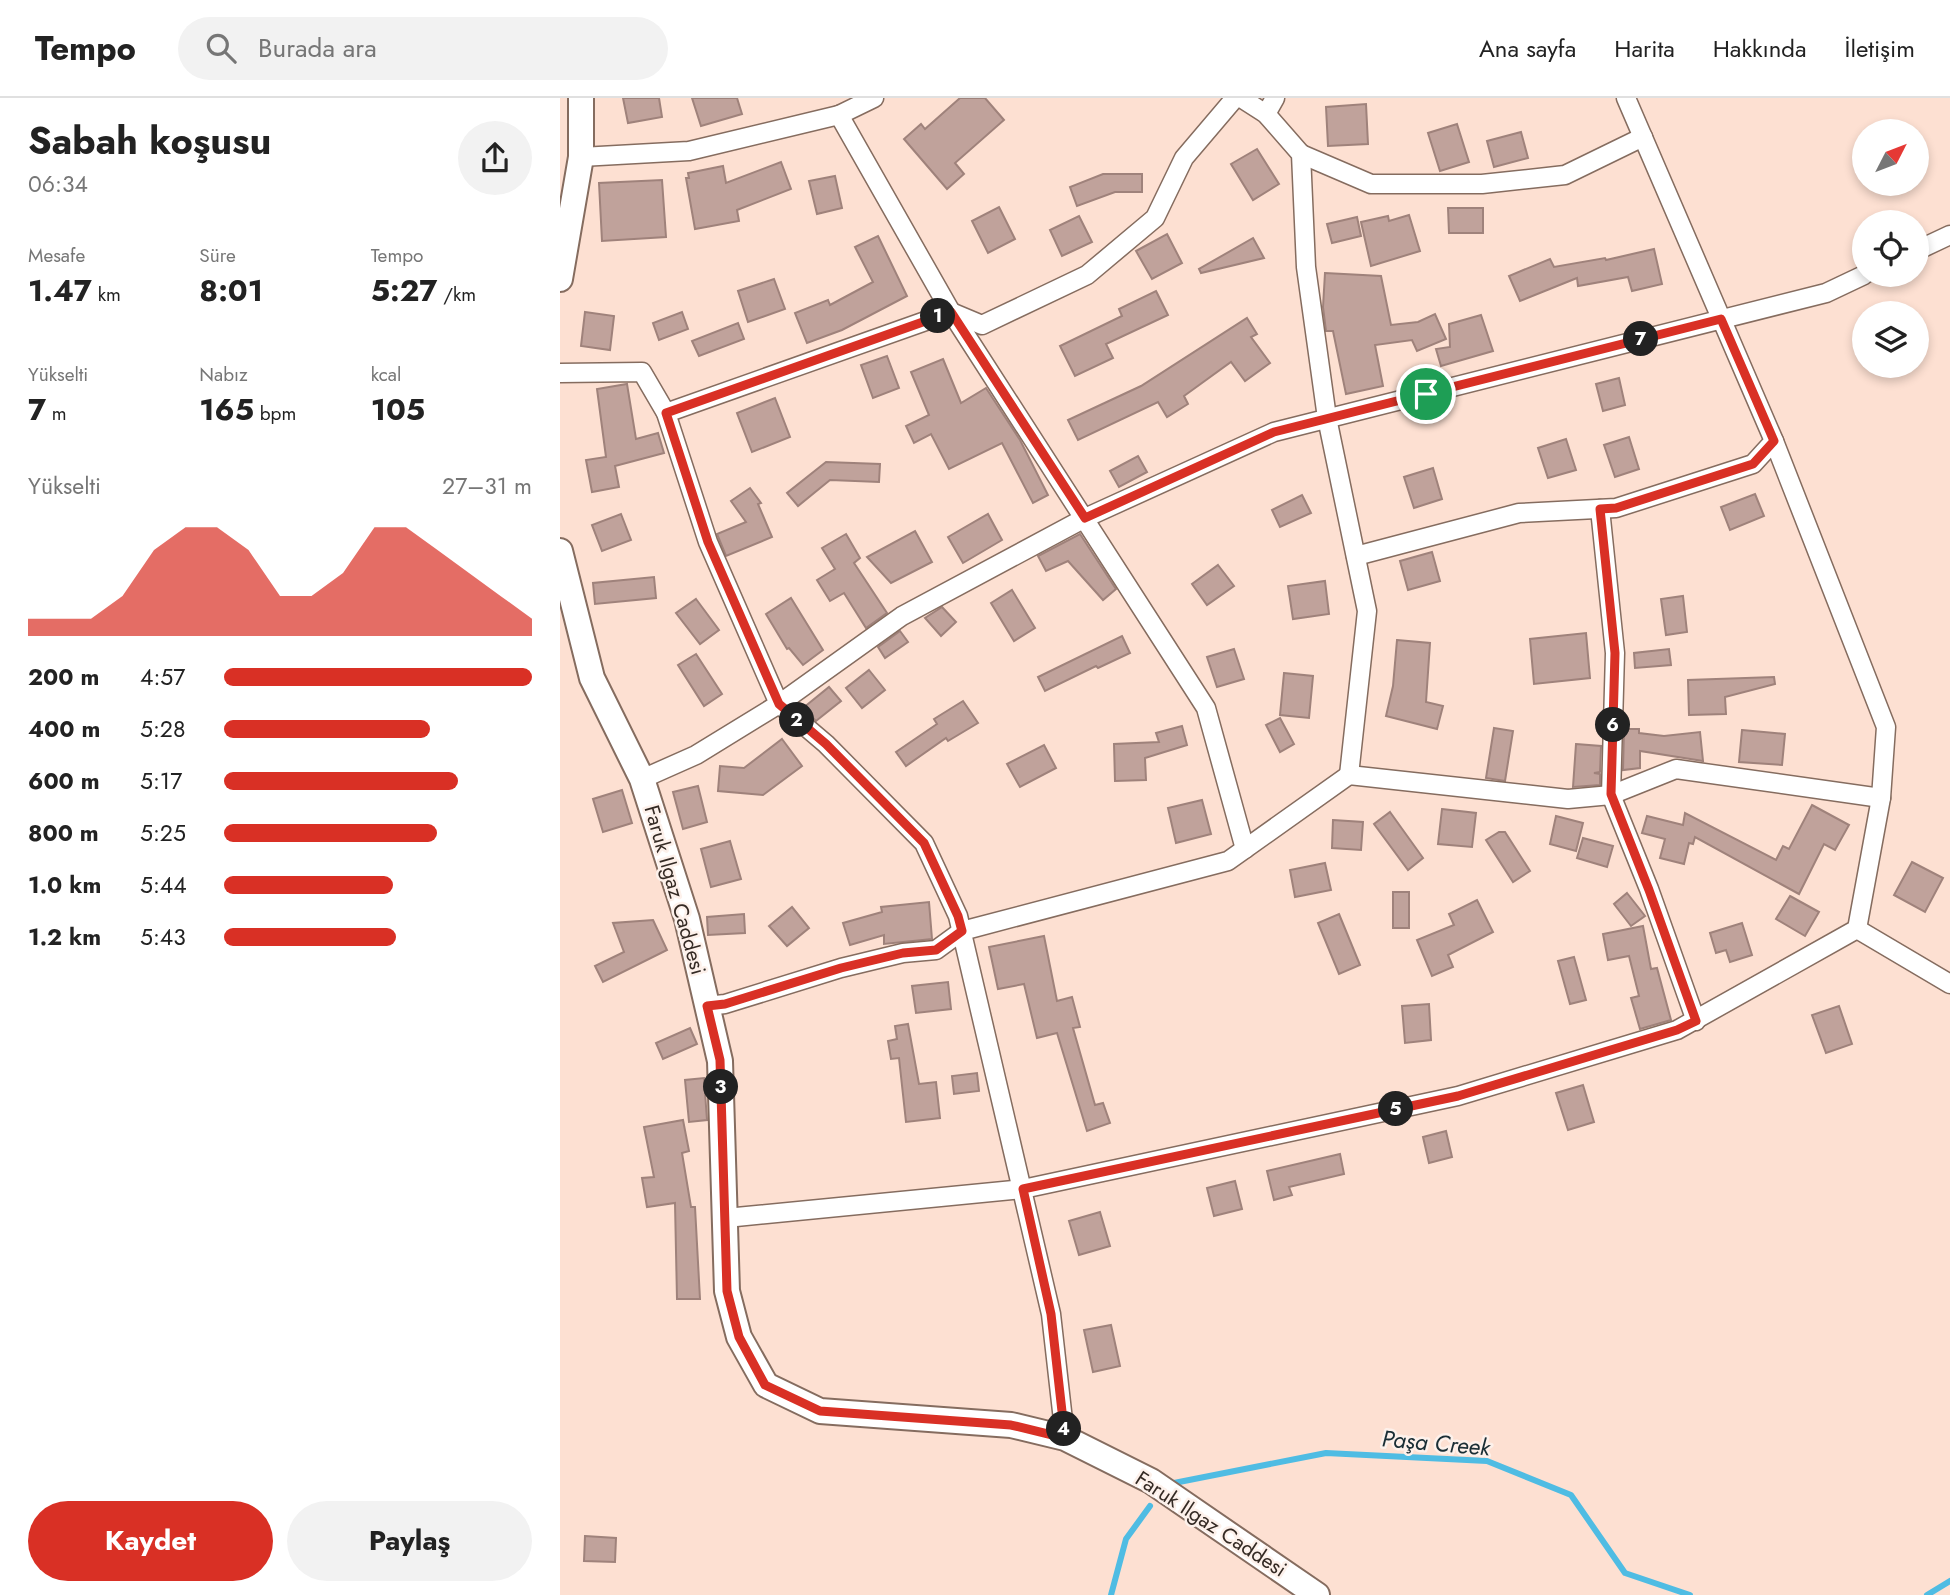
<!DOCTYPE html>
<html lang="tr">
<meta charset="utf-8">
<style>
:root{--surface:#fff;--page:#f2f2f2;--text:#222;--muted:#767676;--line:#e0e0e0;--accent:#d93025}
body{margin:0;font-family:Jost,sans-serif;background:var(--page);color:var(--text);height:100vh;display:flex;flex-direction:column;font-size:26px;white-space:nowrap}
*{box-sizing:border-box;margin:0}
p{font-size:23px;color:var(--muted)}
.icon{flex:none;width:38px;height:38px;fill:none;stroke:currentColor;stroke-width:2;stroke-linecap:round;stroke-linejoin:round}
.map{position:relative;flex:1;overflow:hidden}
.sheet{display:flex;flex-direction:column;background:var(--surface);width:560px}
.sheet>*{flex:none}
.needle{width:46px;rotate:48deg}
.controls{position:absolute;left:1292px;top:21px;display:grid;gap:14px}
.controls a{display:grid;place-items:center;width:77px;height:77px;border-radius:50%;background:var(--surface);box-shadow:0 4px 10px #0003;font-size:35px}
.pin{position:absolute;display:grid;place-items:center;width:60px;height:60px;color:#fff;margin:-30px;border:4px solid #fff;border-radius:50%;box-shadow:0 2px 7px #0007}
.km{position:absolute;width:35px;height:35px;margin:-18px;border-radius:50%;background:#222;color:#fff;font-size:19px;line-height:35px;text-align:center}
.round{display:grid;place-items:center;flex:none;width:74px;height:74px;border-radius:37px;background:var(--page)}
.headline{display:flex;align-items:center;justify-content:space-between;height:119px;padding:0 28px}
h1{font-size:38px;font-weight:700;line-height:52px}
.metrics{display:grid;grid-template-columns:repeat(3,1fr);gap:10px;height:119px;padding:7px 28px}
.metrics div{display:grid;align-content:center}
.metrics b{font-size:30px;font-weight:700}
.metrics small{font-size:19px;font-weight:400}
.metrics p{font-size:19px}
.chart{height:196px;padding:14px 28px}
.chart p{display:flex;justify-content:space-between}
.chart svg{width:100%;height:126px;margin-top:7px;fill:var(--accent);opacity:.7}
.primary-button{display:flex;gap:14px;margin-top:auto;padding:14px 28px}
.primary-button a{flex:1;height:80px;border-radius:42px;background:var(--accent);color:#fff;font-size:28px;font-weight:700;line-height:80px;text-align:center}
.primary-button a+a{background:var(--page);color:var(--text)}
ul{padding:0 28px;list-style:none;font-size:23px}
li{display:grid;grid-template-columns:112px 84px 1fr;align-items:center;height:52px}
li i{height:18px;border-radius:9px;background:var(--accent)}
header{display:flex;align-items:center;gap:42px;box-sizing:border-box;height:98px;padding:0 35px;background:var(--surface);border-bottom:2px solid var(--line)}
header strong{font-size:33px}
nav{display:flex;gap:38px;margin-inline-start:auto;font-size:24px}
.search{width:490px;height:63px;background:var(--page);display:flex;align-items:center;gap:18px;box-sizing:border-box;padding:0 24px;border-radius:38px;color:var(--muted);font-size:26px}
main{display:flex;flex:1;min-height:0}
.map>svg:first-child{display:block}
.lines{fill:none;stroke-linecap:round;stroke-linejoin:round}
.stream{stroke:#4fbce3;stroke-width:6}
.building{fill:#c0a29b;stroke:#9f827b;stroke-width:2}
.street-casing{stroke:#856c5f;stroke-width:21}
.secondary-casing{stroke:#856c5f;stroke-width:28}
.street{stroke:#fff;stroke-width:18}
.secondary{stroke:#fff;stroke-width:24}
.route-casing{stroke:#fff;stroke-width:14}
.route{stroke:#d93025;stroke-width:9}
.labels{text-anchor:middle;stroke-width:5;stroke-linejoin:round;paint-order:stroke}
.street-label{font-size:21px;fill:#342a24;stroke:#fdf1eb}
.water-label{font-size:23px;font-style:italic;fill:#1a2e35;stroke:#fdf1eb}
</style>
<header>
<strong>Tempo</strong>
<div class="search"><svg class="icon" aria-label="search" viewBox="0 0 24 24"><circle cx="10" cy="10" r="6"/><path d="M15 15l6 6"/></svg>Burada ara</div>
<nav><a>Ana sayfa</a><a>Harita</a><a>Hakkında</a><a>İletişim</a></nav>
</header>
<main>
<section class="sheet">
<div class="headline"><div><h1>Sabah koşusu</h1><p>06:34</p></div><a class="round"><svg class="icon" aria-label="share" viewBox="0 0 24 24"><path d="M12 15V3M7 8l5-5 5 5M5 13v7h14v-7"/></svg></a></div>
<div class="metrics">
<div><p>Mesafe</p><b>1.47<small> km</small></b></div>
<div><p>Süre</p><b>8:01</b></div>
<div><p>Tempo</p><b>5:27<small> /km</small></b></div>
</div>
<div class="metrics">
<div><p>Yükselti</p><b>7<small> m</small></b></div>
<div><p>Nabız</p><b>165<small> bpm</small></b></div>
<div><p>kcal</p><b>105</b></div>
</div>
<div class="chart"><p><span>Yükselti</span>27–31 m</p>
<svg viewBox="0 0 160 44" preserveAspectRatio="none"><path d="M0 44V38L10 38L20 38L30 30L40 14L50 6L60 6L70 14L80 30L90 30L100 22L110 6L120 6L130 14L140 22L150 30L160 38V44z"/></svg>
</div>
<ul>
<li><b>200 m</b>4:57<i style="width:100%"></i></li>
<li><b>400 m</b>5:28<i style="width:67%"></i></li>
<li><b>600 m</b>5:17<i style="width:76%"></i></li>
<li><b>800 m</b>5:25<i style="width:69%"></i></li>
<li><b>1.0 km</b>5:44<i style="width:55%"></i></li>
<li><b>1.2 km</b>5:43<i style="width:56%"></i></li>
</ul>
<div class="primary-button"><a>Kaydet</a><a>Paylaş</a></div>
</section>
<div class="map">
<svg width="1390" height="1497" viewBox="0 0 1390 1497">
<rect width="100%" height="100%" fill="#fde0d2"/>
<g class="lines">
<g class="stream">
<path d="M614 1385 766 1355 927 1363 1011 1397 1065 1475 1130 1497"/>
<path d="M551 1497 566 1441 590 1408"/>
<path d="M1367 1497 1390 1483"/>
</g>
</g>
<g class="building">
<path d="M63 0H99L102 19 68 25Z"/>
<path d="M132 0H177L182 16 141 28Z"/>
<path d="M400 0H425L444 22 395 65 404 76 387 91 344 41 361 26 365 31Z"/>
<path d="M806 6 808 46 768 48 766 9Z"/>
<path d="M897 26 909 64 880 73 868 35Z"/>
<path d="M961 34 968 60 934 69 927 43Z"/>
<path d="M697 51 719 86 693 102 671 66Z"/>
<path d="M221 64 231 91 177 112 179 123 135 131 126 80H129L128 75 163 68 166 85Z"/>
<path d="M543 76H582V94H555L517 108 510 89Z"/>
<path d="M275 78 282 110 257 116 249 83Z"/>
<path d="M102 82 106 139 42 143 39 85Z"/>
<path d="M439 109 455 141 428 155 412 123Z"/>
<path d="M888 110H923V135H889Z"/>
<path d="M849 117 860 153 811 168 801 124 828 118 829 123Z"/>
<path d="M519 118 532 144 502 158 490 132Z"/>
<path d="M797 119 801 138 772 145 767 126Z"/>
<path d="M607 136 622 165 592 181 576 153Z"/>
<path d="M318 138 347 198 282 232 247 245 235 215 268 202 270 207 313 184 295 149Z"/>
<path d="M693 140 704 160 641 175 639 171Z"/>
<path d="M1094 151 1102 186 1072 193 1068 179 1018 188 1017 180 960 203 949 178 990 161 994 169 1045 160 1046 162Z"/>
<path d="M765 175 821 178 831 227 858 224 875 216 886 241 857 253 852 242 815 247 823 288 786 296 773 233H766L763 209Z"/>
<path d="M214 181 225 211 188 224 178 193Z"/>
<path d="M596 193 608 217 546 246 553 260 515 278 500 248 562 218 559 211Z"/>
<path d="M25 214 54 218 50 252 21 248Z"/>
<path d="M122 214 128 231 99 242 93 225Z"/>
<path d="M921 217 933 253 881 268 876 251 890 249 889 226Z"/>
<path d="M687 220 697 236 691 239 710 265 685 283 671 264 624 298 628 306 607 319 598 304 518 342 508 322 581 288Z"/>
<path d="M178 225 184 241 139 258 132 243Z"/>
<path d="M327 258 339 290 313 300 301 267Z"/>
<path d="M383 261 401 305 426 290 460 342 488 397 473 405 442 345 389 371 371 336 354 345 346 328 369 317 351 274Z"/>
<path d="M1059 280 1065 307 1043 313 1036 286Z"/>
<path d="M67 286 76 341 98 335 104 355 55 368 59 389 32 394 26 362 46 359 37 291Z"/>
<path d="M215 300 230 339 192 354 177 315Z"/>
<path d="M1069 339 1079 371 1055 379 1044 347Z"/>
<path d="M1006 341 1016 372 988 380 978 350Z"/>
<path d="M578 358 587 374 559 389 550 373Z"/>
<path d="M266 364 320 366 319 384 270 382 238 408 227 395Z"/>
<path d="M873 370 882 401 854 410 844 379Z"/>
<path d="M190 390 201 405 198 406 212 439 166 458 157 436 186 424 171 403Z"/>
<path d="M1195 396 1204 418 1170 432 1161 409Z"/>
<path d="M742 397 751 415 720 429 712 412Z"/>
<path d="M61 416 71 442 42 453 32 427Z"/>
<path d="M428 416 442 442 403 465 388 439Z"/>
<path d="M355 433 372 464 331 485 307 459Z"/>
<path d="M286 436 300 460 294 465 327 515 306 530 284 495 270 503 257 482 275 471 262 450Z"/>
<path d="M520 436 556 491 543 502 508 463 486 473 478 458Z"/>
<path d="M872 454 880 483 848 492 840 463Z"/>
<path d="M658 467 674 488 647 507 632 486Z"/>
<path d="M94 479 96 500 35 506 33 485Z"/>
<path d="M765 483 769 516 733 521 728 488Z"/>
<path d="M452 492 475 530 454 543 431 505Z"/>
<path d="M1123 498 1127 534 1106 537 1101 501Z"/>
<path d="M231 500 263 552 243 567 229 550 227 551 206 516Z"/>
<path d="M136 501 159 532 140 546 116 515Z"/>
<path d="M382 509 396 524 381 538 365 520Z"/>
<path d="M340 533 348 544 325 560 318 549Z"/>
<path d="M1026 535 1030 580 974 586 970 541Z"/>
<path d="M562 538 570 555 538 570 536 568 485 593 478 579Z"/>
<path d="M837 542 870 545 866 604 883 608 877 631 826 618 833 588Z"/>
<path d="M674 551 684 581 657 589 647 559Z"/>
<path d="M1109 551 1111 567 1075 570 1074 555Z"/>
<path d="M136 556 162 596 144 608 118 567Z"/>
<path d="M309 572 325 592 302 610 286 590Z"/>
<path d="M724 575 753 578 749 620 720 617Z"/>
<path d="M1214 579 1215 586 1165 599 1166 616 1129 617 1128 582Z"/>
<path d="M269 589 281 603 256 623 243 610Z"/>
<path d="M403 603 418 625 388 643 386 640 346 668 336 654 377 626 374 621Z"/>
<path d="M720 620 734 646 720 654 706 627Z"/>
<path d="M622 628 627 647 585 660 586 682 555 683 554 646 599 644 596 635Z"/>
<path d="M934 630 953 633 945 683 926 680Z"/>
<path d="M1064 631H1079V635L1104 638 1140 634 1143 663 1080 653V670L1063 672Z"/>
<path d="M1182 632 1225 636 1222 667 1179 664Z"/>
<path d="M222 641 242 668 203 697 158 693 160 668 184 670Z"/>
<path d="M1016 646 1041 648 1040 674 1034 675 1040 676V687L1013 689Z"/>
<path d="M484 647 496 670 460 689 447 666Z"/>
<path d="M138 688 147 724 123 731 113 694Z"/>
<path d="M62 692 72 725 43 734 33 701Z"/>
<path d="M642 702 651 736 616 745 608 710Z"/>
<path d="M1252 707 1289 727 1275 752 1264 746 1239 796 1135 739 1133 746 1129 745 1124 766 1100 760 1105 741 1082 735 1087 718 1123 727 1125 715 1216 762 1223 748 1229 751Z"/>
<path d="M882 711 916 715 912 749 878 746Z"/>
<path d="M830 714 863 760 848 772 814 726Z"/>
<path d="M996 718 1023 725 1016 753 990 746Z"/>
<path d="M773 722 803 724 801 752 772 750Z"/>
<path d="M939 734H945L970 773 953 784 926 742Z"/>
<path d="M1023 740 1053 748 1047 769 1017 760Z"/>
<path d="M170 743 181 781 151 789 141 751Z"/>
<path d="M1352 764 1383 780 1365 814 1334 797Z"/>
<path d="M765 765 771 792 735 799 730 772Z"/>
<rect x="833" y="794" width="16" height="36"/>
<path d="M1067 795 1085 818 1071 828 1054 806Z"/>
<path d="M1230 798 1259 814 1245 838 1216 821Z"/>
<path d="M917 802 933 834 888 857 893 869 872 878 857 842 894 827 889 816Z"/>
<path d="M369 804 372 841 324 846V837L290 847 283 825 322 814 321 809Z"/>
<path d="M232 809 249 830 227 848 209 828Z"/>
<path d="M184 816 185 835 148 837 147 819Z"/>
<path d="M779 816 800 867 779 876 758 825Z"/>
<path d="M93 822 107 852 43 884 35 868 64 854 53 825Z"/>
<path d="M1182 825 1192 857 1170 864 1166 852 1156 855 1150 835Z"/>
<path d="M1083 828 1091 871 1097 870 1111 922 1080 931 1071 900 1079 898 1069 858 1048 862 1043 836Z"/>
<path d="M484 838 497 903 512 899 520 929 513 930 535 1007 543 1005 550 1025 527 1033 497 935 477 940 464 886 438 891 429 849Z"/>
<path d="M1014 859 1026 902 1010 906 998 863Z"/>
<path d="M388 884 391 911 356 915 352 888Z"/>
<path d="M869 906 871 942 845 945 842 908Z"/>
<path d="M1279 908 1292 946 1266 955 1252 917Z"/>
<path d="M348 926 359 986 376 984 380 1020 346 1024 339 960 331 961 328 943 337 941 335 928Z"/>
<path d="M130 930 137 946 103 961 96 945Z"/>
<path d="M417 975 419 993 394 996 392 978Z"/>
<path d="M144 980 147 1022 129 1024 125 982Z"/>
<path d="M1023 987 1034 1024 1008 1032 996 995Z"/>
<path d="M123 1022 129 1053 122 1055 131 1109H135L140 1201H117L115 1105 87 1109 82 1080 94 1079 84 1029Z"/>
<path d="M886 1033 892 1059 869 1065 863 1039Z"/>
<path d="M780 1056 784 1076 729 1089 732 1097 714 1102 707 1073Z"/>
<path d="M675 1083 682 1111 654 1118 647 1090Z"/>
<path d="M540 1114 550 1148 519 1157 509 1123Z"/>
<path d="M551 1227 560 1268 533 1274 524 1232Z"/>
<path d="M25 1438 56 1440 55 1464 24 1463Z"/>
</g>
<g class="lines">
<g class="street-casing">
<g id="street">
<path d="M681 0 706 16 741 56 746 169 767 320 807 513 789 677"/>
<path d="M706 16 715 0"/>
<path d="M279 17 391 214 646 610 685 751"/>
<path d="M741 56 811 86H922L1005 77 1083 39"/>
<path d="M21 59 129 53 279 17 314 0"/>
<path d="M1356 153 1390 137"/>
<path d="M0 275 82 274 106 315 148 444 219 606 266 646 364 745 398 818 491 1216 505 1340"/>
<path d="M106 315 391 214 422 227 527 177 595 120 624 60 675 0"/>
<path d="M1040 411 1055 555 1051 697 1089 791 1136 923"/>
<path d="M796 458 959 415 1056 410 1193 366 1214 343 1066 0"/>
<path d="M82 681 136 657 219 606 342 518 525 420 714 334 1266 195 1304 177"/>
<path d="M1297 831 1390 886"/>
<path d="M147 908 165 906 281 870 343 855 376 852 402 833 668 763 789 677 1008 701 1051 697 1116 671 1321 700"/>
<path d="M166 1120 463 1091 898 998 1117 932 1297 831 1321 700 1326 629 1214 343"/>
</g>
</g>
<g class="secondary-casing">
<g id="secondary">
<path d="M0 181 21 59V0"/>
<path d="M0 453 32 580 82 681 127 821 160 963 167 1193 179 1239 206 1287 260 1313 451 1327 505 1340 591 1383 757 1497"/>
</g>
</g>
<use href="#street" class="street"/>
<use href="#secondary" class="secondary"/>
</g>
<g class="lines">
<g class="route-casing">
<path id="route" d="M391 214 525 420 714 334 1161 221 1214 343 1193 366 1056 410 1040 411 1055 555 1051 696 1089 792 1136 923 1117 932 898 998 463 1091 491 1216 505 1340 451 1327 260 1313 205 1287 179 1239 167 1193 160 962 147 908 165 906 281 870 343 855 376 852 402 833 398 818 364 745 266 646 219 606 148 444 106 315Z"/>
</g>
<use href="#route" class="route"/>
</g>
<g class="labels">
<g class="street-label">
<text transform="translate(115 792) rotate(74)" y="7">Faruk Ilgaz Caddesi</text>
<text transform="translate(651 1426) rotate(33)" y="7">Faruk Ilgaz Caddesi</text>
</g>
<g class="water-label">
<text transform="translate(876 1345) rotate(5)" y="8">Paşa Creek</text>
</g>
</g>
</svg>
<div class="controls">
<a><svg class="needle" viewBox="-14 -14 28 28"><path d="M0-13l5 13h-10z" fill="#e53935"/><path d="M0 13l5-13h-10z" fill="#767676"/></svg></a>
<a><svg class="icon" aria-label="locate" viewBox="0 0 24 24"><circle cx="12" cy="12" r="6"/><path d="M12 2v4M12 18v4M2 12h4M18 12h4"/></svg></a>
<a><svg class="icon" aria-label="layers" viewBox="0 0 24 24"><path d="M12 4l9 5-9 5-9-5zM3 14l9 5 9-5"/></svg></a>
</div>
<div class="pin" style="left:866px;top:296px;background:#1e9e55"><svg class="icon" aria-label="arrive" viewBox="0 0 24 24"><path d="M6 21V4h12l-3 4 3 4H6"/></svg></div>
<b class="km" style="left:378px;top:218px">1</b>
<b class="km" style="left:237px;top:622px">2</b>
<b class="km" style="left:161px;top:989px">3</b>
<b class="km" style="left:504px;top:1331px">4</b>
<b class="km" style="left:836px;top:1011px">5</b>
<b class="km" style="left:1053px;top:627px">6</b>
<b class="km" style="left:1081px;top:241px">7</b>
</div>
</main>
